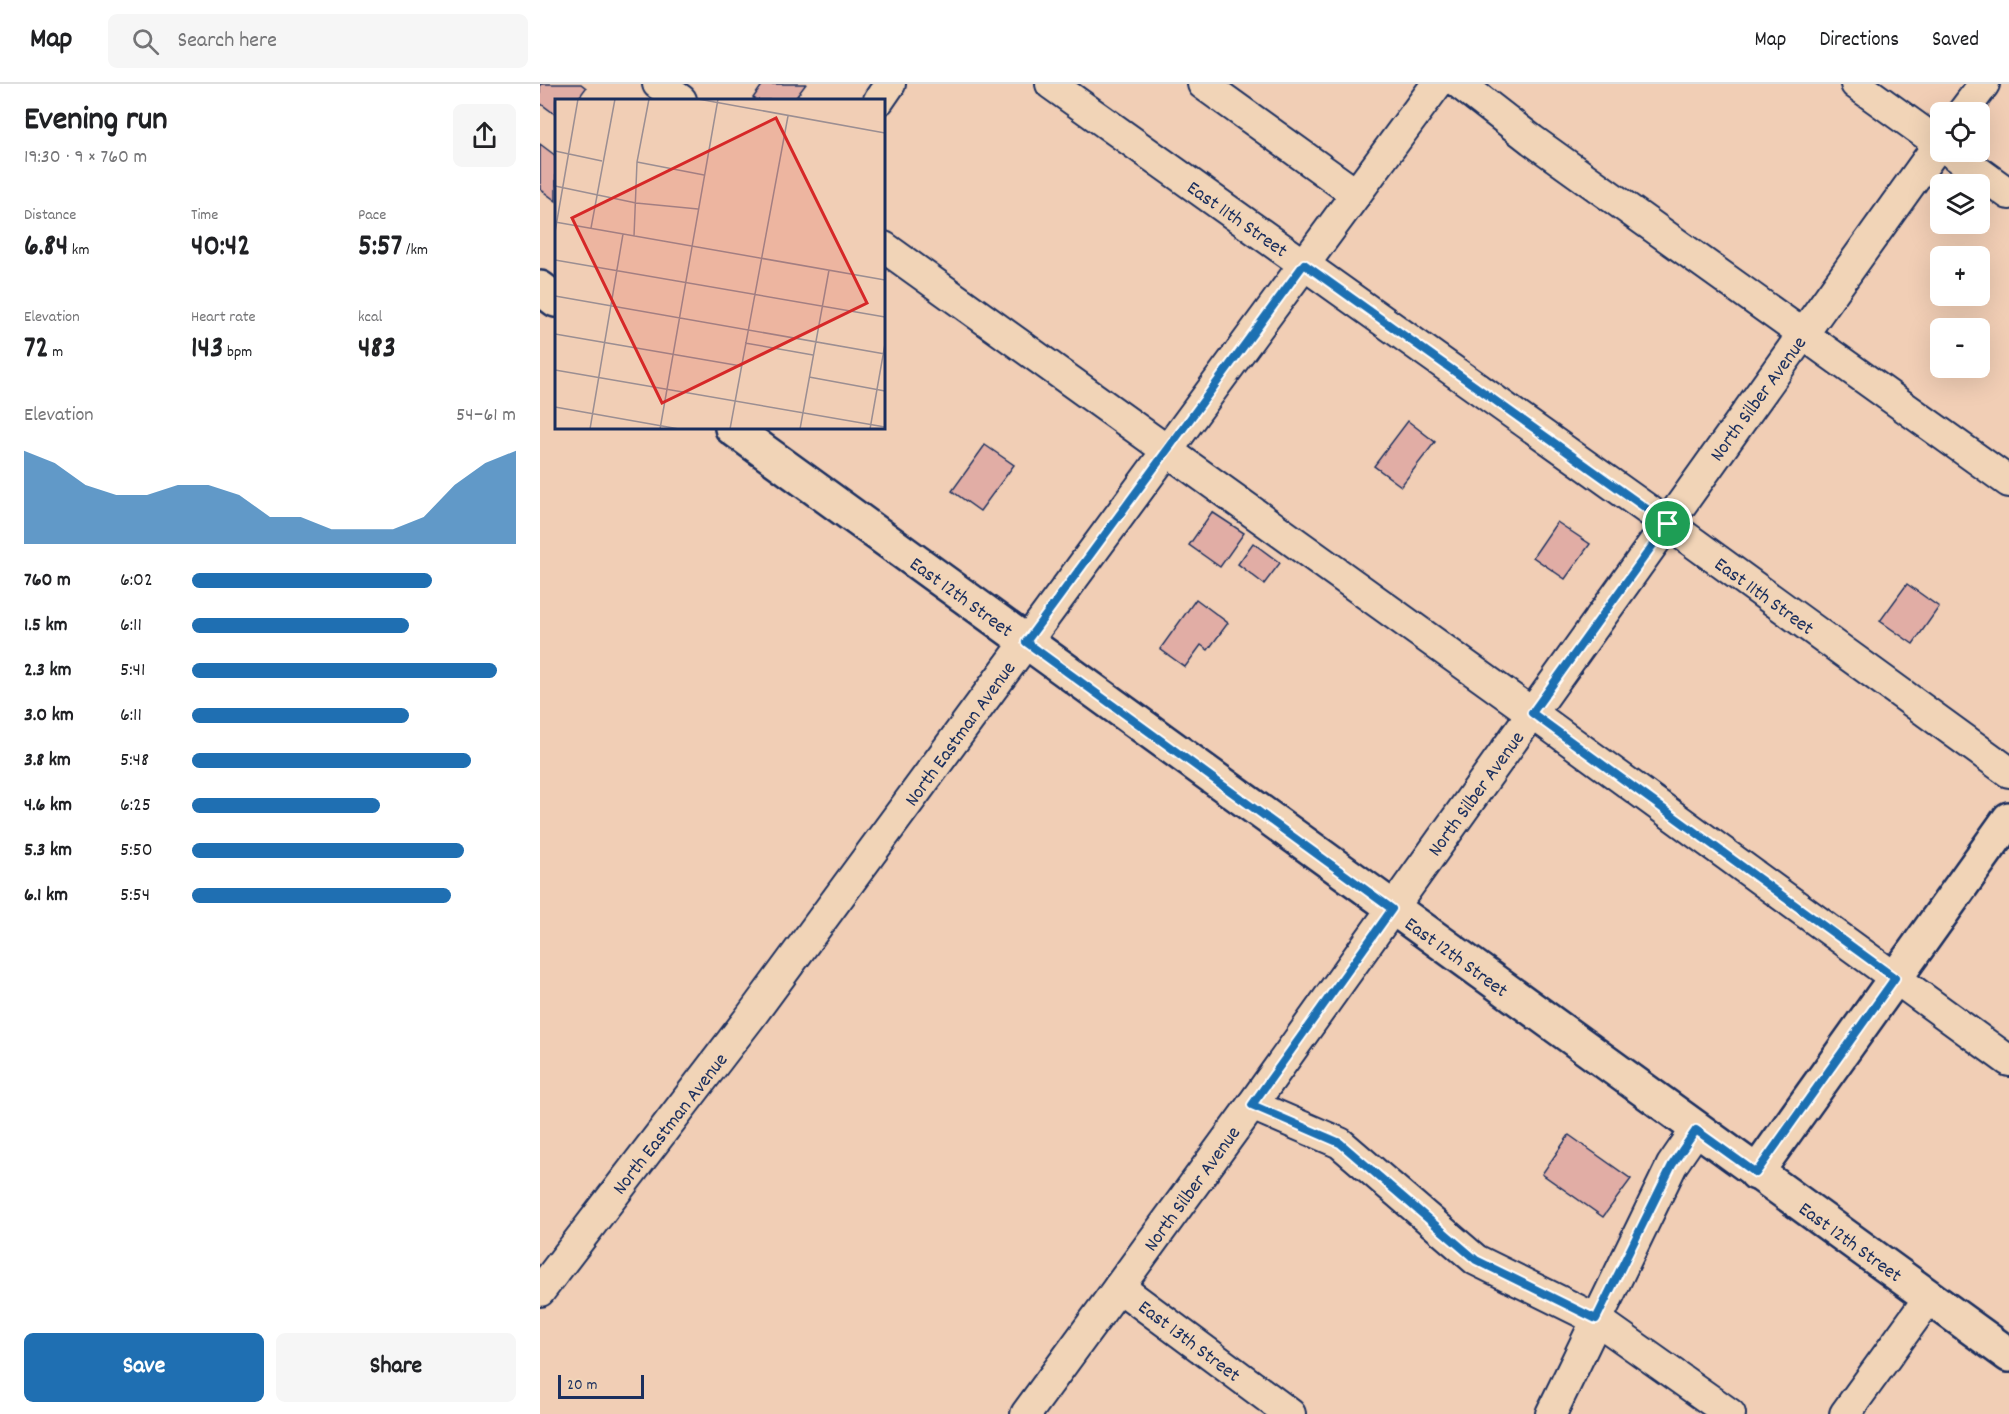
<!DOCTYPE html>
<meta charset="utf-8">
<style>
:root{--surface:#fff;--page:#f6f6f6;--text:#202124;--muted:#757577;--line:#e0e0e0;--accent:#1f6fb2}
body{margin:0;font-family:Dekko,sans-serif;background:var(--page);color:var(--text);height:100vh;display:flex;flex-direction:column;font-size:22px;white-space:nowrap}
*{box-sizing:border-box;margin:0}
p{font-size:20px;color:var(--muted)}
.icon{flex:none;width:33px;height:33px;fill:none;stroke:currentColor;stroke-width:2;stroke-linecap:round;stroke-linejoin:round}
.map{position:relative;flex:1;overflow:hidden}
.drawer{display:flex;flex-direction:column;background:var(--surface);width:540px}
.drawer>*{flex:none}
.controls{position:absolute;left:1390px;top:18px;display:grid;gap:12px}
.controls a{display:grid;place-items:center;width:60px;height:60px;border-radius:9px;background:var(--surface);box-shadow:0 6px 24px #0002;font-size:30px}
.scale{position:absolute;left:18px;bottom:15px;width:86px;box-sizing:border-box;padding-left:6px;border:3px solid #1b2f5e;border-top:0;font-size:16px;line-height:21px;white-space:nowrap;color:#1b2f5e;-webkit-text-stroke:4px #f1d4b7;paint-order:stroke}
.pin{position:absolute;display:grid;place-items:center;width:51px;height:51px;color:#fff;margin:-26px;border:3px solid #fff;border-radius:50%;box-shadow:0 2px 6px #0007}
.round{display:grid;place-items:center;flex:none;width:63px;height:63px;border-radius:9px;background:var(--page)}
.overview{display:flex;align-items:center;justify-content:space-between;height:102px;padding:0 24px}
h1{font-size:33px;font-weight:700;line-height:45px}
.stats{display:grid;grid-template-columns:repeat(3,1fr);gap:9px;height:102px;padding:6px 24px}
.stats div{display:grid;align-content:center}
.stats b{font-size:30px;font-weight:700}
.stats small{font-size:16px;font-weight:400}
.stats p{font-size:16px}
.chart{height:168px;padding:12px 24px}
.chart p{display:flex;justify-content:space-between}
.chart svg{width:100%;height:108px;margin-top:6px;fill:var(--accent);opacity:.7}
.action{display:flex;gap:12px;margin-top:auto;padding:12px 24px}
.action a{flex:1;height:69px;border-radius:9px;background:var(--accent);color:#fff;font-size:24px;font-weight:700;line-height:69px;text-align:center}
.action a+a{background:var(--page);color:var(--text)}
ul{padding:0 24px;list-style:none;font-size:20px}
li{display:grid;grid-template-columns:96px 72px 1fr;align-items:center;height:45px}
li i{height:15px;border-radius:8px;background:var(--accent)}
header{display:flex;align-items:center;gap:36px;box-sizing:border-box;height:84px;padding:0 30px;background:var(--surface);border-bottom:2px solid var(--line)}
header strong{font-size:28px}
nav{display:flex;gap:33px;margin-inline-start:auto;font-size:21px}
.search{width:420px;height:54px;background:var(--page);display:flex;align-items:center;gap:15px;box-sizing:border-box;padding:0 21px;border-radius:9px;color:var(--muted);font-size:22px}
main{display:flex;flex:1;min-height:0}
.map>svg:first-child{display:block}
.building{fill:#e1ada5;stroke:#1b2f5e;stroke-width:1.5}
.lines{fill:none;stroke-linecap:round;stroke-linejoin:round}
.minor-casing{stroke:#1b2f5e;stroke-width:34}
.major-casing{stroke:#1b2f5e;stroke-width:38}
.minor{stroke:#f1d4b7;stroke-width:30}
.major{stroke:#f1d4b7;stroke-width:33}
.route-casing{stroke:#fff;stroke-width:12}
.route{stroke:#1f6fb2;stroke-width:8}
.labels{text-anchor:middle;stroke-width:5;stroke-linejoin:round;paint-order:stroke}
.street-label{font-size:20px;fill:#1b2f5e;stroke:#f1d4b7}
.inset-road{fill:none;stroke:#9b8e92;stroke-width:1.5}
.view{fill:#d62828;fill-opacity:0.15;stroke:#d62828;stroke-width:3}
.inset-edge{fill:none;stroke:#1b2f5e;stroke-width:3}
</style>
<header>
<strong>Map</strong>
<div class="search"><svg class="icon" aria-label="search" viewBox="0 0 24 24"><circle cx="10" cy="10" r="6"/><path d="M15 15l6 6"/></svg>Search here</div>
<nav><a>Map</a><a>Directions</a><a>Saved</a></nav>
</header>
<main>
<section class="drawer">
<div class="overview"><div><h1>Evening run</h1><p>19:30 · 9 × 760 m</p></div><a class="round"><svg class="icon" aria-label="share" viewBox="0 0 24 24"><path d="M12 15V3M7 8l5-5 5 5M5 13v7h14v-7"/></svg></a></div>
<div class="stats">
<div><p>Distance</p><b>6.84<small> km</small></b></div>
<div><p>Time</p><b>40:42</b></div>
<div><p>Pace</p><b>5:57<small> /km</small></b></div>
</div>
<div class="stats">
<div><p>Elevation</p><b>72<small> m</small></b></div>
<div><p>Heart rate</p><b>143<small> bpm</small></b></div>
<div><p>kcal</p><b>483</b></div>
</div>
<div class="chart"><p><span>Elevation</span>54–61 m</p>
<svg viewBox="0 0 160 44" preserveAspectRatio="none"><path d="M0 44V6L10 11L20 20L30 24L40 24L50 20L60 20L70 24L80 33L90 33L100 38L110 38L120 38L130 33L140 20L150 11L160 6V44z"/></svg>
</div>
<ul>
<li><b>760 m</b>6:02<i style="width:74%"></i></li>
<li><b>1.5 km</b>6:11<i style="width:67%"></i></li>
<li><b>2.3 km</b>5:41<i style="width:94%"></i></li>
<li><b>3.0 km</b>6:11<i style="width:67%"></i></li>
<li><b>3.8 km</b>5:48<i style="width:86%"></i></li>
<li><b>4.6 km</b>6:25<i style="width:58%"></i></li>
<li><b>5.3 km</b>5:50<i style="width:84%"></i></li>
<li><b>6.1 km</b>5:54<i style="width:80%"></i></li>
</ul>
<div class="action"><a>Save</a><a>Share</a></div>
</section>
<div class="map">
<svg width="1469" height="1330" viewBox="0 0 1469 1330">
<rect width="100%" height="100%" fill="#f1ceb5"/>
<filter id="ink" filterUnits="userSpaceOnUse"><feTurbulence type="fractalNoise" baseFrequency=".0167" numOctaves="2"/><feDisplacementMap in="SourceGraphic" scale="12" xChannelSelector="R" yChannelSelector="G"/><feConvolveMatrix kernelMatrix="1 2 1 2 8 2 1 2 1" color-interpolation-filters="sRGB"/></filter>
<g filter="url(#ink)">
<g class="building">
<path d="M0 0H41L46 4 37 16H16V31L0 19Z"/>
<path d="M223 0H266L254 16H217L213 14Z"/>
<path d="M0 60 16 72V117L0 105Z"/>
<path d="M868 337 895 358 861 402 834 382Z"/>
<path d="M445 361 474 381 440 427 412 407Z"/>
<path d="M672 428 704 449 680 483 649 461Z"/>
<path d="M1017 438 1050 460 1025 495 993 473Z"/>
<path d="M713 459 740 479 724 500 698 480Z"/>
<path d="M1367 500 1399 523 1373 560 1340 537Z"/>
<path d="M656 515 688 539 668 566 661 561 645 583 620 565Z"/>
<path d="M1029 1051 1091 1095 1063 1133 1002 1090Z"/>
</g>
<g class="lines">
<g class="minor-casing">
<g id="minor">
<path d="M118 0 141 16"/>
<path d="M511 0 1128 440 1469 688"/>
<path d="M663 0 816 110"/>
<path d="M920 0 992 56 1469 398"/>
<path d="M1316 0 1401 61"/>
<path d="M339 16 350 0"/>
<path d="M1423 28 1444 0"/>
<path d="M1411 68 1469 110"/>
<path d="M344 163 992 629 1469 977"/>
<path d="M712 1021 800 1059 936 1176 1056 1235 1190 1330"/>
<path d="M579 1203 750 1330"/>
<path d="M0 1207 211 932 897 0"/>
<path d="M486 1330 712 1021 1401 57"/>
<path d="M1011 1330 1132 1081 1156 1046"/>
<path d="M1305 1330 1389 1214"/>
</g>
</g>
<g class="major-casing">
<g id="major">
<path d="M0 204 16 216"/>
<path d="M192 344 1469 1271"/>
<path d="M1216 1089 1469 735"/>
</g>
</g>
<use href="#minor" class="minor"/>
<use href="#major" class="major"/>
</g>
</g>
<g class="lines" filter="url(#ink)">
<g class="route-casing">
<path id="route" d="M764 180 1128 440 992 629 1355 894 1216 1089 1156 1046 1132 1081 1056 1235 936 1176 800 1059 712 1021 852 825 486 558Z"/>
</g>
<use href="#route" class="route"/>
</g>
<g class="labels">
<g class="street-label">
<text transform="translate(698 134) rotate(35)" y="7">East 11th Street</text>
<text transform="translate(1217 314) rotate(-54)" y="7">North Silber Avenue</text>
<text transform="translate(1225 511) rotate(36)" y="7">East 11th Street</text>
<text transform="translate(422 512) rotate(36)" y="7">East 12th Street</text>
<text transform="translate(419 649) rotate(-54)" y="7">North Eastman Avenue</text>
<text transform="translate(935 709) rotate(-54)" y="7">North Silber Avenue</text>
<text transform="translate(917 872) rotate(36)" y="7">East 12th Street</text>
<text transform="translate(129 1039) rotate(-52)" y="7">North Eastman Avenue</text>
<text transform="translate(651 1104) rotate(-54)" y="7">North Silber Avenue</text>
<text transform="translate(1311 1157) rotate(36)" y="7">East 12th Street</text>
<text transform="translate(650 1256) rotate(37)" y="7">East 13th Street</text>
</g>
</g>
<g transform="translate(15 15)">
<rect width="330" height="330" fill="#f1ceb5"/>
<path class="inset-road" d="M143 0 330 34M0 52 47 62M82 63 149 76M0 87 81 104 143 110M0 123 330 181M36 129 60 0M0 133 23 0M79 137 82 63 94 0M0 161 330 218M0 197 330 255M0 235 186 267M190 244 258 256M0 271 330 328M254 278 330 292M0 308 124 330M35 330 68 135M105 330 163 0M175 330 233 17M245 330 274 171M315 330 330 245"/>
<path class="view" d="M221 19 312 204 107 304 17 119Z"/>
<rect width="330" height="330" class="inset-edge"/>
</g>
</svg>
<div class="controls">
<a><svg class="icon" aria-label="locate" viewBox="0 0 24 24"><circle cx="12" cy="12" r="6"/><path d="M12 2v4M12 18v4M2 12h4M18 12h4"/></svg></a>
<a><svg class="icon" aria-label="layers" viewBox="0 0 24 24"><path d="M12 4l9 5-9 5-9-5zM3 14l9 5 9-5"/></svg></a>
<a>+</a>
<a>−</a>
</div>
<div class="scale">20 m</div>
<div class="pin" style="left:1128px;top:440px;background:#1e9e55"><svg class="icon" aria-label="arrive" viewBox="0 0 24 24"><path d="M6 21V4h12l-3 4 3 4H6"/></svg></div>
</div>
</main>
